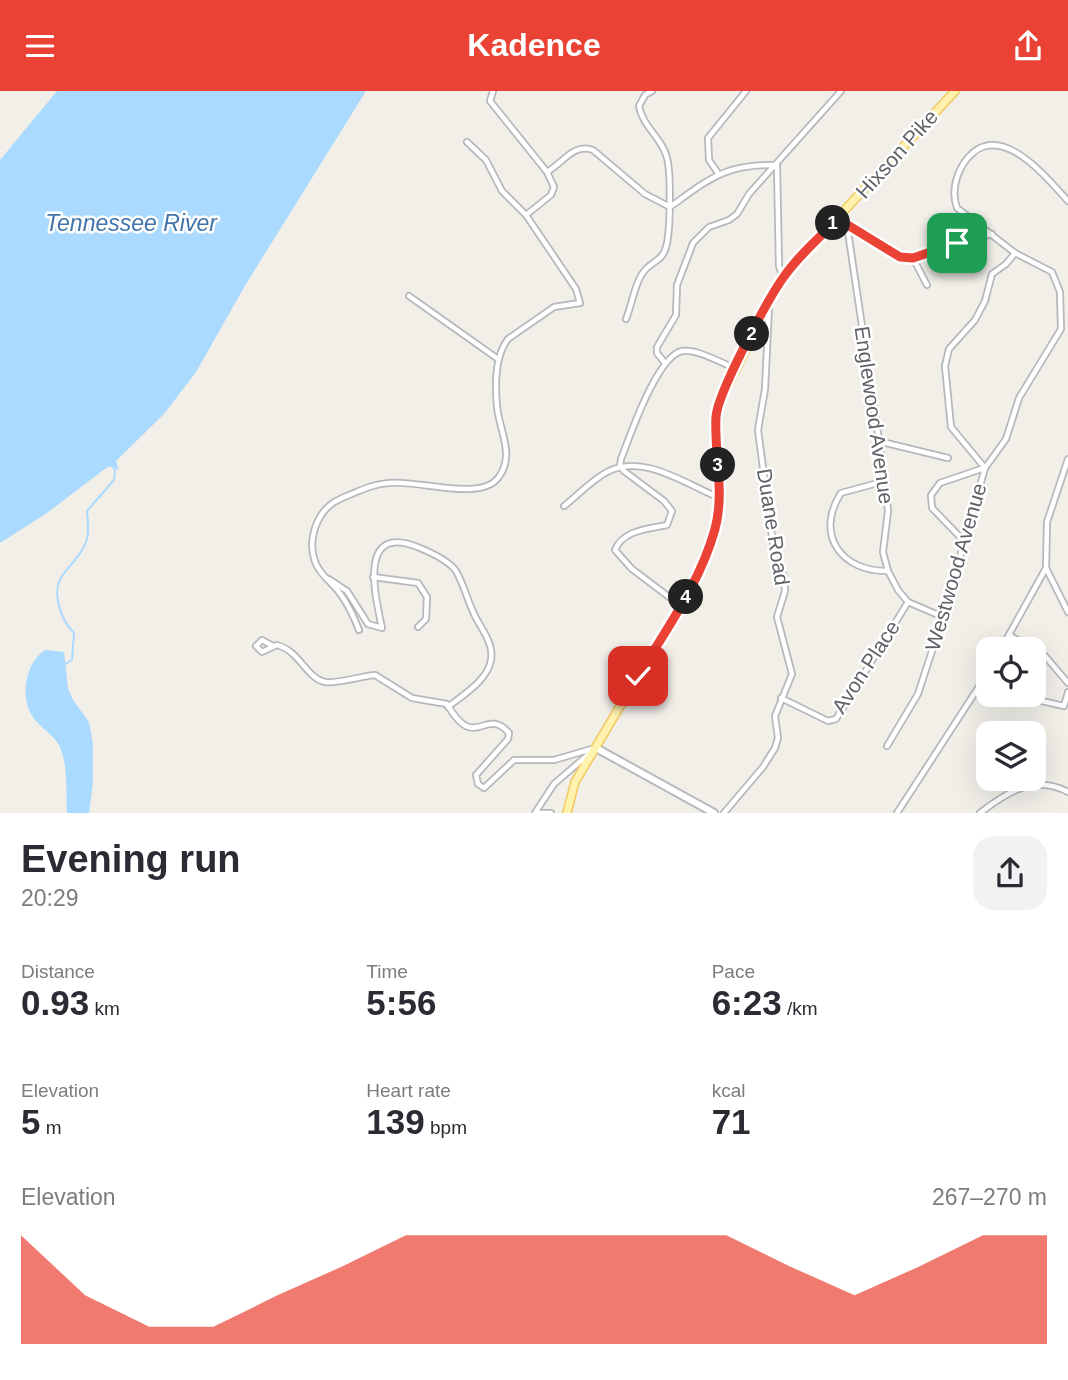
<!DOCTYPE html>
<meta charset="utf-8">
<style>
:root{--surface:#fff;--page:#f2f2f3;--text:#2b2b33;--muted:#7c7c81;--accent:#ea4335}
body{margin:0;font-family:Arial,sans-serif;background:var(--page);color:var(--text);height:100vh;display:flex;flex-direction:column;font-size:26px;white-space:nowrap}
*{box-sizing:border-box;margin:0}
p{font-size:23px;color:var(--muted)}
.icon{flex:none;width:38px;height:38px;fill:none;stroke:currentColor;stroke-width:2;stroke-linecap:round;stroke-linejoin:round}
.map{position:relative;height:722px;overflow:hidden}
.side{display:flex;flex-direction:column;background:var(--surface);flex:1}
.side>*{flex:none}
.controls{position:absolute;left:976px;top:546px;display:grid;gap:14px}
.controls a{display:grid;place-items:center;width:70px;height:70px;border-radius:14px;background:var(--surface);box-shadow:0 7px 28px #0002;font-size:35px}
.pin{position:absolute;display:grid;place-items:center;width:60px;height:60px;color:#fff;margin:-30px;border-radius:14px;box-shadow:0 4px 10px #0006}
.km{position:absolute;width:35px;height:35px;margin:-18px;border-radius:50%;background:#222;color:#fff;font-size:19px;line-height:35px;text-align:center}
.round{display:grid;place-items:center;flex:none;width:74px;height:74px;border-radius:21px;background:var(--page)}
.summary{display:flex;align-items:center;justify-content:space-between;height:119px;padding:0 21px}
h1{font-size:38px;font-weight:700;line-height:52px}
.figures{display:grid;grid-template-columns:repeat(3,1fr);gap:10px;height:119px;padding:7px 21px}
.figures div{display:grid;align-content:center}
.figures b{font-size:35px;font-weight:700}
.figures small{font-size:19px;font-weight:400}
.figures p{font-size:19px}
.chart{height:196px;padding:14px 21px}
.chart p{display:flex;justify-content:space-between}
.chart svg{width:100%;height:126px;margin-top:7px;fill:var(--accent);opacity:.7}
header{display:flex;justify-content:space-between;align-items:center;height:91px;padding:0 21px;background:var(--accent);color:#fff;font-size:32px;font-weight:700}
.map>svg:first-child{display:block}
.water{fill:#aadaff}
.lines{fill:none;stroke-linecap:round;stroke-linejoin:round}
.stream{stroke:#aadaff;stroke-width:2}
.street-casing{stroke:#b5b8bc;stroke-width:8}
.secondary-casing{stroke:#b6babf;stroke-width:10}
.primary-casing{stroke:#f2c960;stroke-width:10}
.street{stroke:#fff;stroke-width:4.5}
.secondary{stroke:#fff;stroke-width:6}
.primary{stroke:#fff2af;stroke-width:7}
.route-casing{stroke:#fff;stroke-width:14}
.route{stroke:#ea4335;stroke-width:9}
.labels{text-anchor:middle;stroke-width:5;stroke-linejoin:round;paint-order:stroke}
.street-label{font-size:21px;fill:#5f6368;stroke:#fff}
.water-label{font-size:23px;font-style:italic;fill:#4174aa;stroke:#fff}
</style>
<header><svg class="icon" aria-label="menu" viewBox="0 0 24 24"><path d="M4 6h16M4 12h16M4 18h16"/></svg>Kadence<svg class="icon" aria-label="share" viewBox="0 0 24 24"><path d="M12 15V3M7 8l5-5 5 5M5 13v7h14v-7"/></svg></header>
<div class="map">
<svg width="1068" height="722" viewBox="0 0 1068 722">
<rect width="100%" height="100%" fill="#f1efe8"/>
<g class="water">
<path d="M57 0H366L246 193 196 281 164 323 116 370 119 379 112 375 106 377 47 422 0 452V69Z"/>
<path d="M45 559 64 561 68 597 73 609 89 631 93 653V692L89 722H67C66 701 68 676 60 656 54 643 38 636 31 623 20 604 26 571 45 559Z"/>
</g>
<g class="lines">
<path class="stream" d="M65 573 72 569 74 542C61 529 51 502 62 485 71 472 82 464 87 448 89 439 88 429 87 420L114 389 115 379 111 374"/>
<g class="street-casing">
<g id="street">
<path d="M493 0 490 10 547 81 554 96 551 104 526 124"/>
<path d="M777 75 779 175 783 187"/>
<path d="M547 81C563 72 573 52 593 59L645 103 670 116"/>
<path d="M718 82 709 69 708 47 746 0"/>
<path d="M670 116C709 88 725 73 776 74"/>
<path d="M837 128 900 166 913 167 945 154 992 143"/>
<path d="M847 134 885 390 888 420 883 461 888 480 898 499 908 511 943 526"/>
<path d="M913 167 927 194"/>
<path d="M409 205 498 268"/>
<path d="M626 228C632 214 635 189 646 178 652 171 662 169 665 159 671 146 671 81 667 67 663 48 642 35 639 15L645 4 652 0"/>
<path d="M665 272 657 262V256L676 224 677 194 693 152 709 136 729 129 737 123 749 103 841 0"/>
<path d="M878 350 948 367"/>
<path d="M1068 368 1047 431 1046 477 1068 521"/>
<path d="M985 377 951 336 945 275 949 258 975 229 985 210 992 183 1006 173 1015 162"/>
<path d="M885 390 841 402C814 444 842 481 888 480"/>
<path d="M564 415C578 404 592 389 607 381 644 362 685 393 720 407"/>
<path d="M963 449 932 417 931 404 940 392 984 377"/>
<path d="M373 486 418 492 427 506 426 528 418 536"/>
<path d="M329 488 347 500 368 533 382 537C375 504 357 430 420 457 432 462 449 470 456 480 464 494 468 511 475 525 482 539 494 553 491 569 488 589 463 604 448 616"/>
<path d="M681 515 632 478 615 459C623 439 648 438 667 434L672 420 664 410 624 380 620 375 621 368C630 345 657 265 682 260 698 258 721 272 735 277"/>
<path d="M359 539C354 526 348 513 339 501 331 491 317 481 314 467 310 454 313 438 320 426 328 412 339 408 354 402 366 397 375 393 389 392 415 388 480 411 498 387 516 364 499 340 497 315 495 294 495 265 508 248L554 216 580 212 576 198 526 124 502 100 486 69 467 51"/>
<path d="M1009 544 1033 558"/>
<path d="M273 555 262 549 256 555 262 561 277 554C300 560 306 587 325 591 336 593 362 585 375 584L412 607 447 613C476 663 484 614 509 642L508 648 476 684 478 693 484 697 514 669H554L595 657"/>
<path d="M1001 558 1046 477"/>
<path d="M1034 559 1045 565 1068 592"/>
<path d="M1015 604 1064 615 1068 601"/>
<path d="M781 607 828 630 836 628 908 511"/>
<path d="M887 655 918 603 943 526 985 377 1006 348 1019 307 1061 238 1060 201 1052 181 1015 162 957 117C952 103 955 88 962 75 994 23 1042 81 1068 110"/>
<path d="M535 722 554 693 590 662"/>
<path d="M537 722H551"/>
<path d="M724 722 763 676 775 657 778 647 775 625 792 583 777 526 785 500 784 485 775 468 758 339 765 298 769 216"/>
<path d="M897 722 989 580"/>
<path d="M980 722C1007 701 1035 683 1068 701"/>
</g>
</g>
<g class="secondary-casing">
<path id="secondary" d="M596 657 714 722"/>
</g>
<g class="primary-casing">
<path id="primary" d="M567 722 575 691 697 486 716 435 720 407 716 344 719 313 769 212 783 187 805 162 955 0"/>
</g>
<use href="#street" class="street"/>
<use href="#secondary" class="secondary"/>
<use href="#primary" class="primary"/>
</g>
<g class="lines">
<g class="route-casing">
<path id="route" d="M638 585C667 537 700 492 715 438 725 401 714 364 716 326 717 303 768 208 783 187 798 165 819 147 838 128L900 166 913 167 957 152"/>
</g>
<use href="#route" class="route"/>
</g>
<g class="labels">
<g class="street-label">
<text transform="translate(897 63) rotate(-48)" y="7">Hixson Pike</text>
<text transform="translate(874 324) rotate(82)" y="7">Englewood Avenue</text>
<text transform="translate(773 436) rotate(81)" y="7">Duane Road</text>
<text transform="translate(956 476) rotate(-74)" y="7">Westwood Avenue</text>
<text transform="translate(866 576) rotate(-57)" y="7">Avon Place</text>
</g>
<g class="water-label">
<text x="131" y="140">Tennessee River</text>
</g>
</g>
</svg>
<div class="controls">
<a><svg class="icon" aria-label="locate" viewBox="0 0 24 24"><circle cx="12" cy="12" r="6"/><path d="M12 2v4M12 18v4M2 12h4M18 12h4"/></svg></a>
<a><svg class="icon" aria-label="layers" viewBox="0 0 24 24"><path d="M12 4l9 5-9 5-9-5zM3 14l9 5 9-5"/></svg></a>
</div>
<div class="pin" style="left:957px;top:152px;background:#1e9e55"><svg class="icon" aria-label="arrive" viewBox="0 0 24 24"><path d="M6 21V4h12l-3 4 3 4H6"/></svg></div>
<div class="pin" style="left:638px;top:585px;background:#d93025"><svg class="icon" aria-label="check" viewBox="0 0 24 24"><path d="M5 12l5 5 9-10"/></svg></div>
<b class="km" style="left:833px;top:132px">1</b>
<b class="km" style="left:752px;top:243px">2</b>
<b class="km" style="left:718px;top:374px">3</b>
<b class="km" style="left:686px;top:506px">4</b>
</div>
<section class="side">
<div class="summary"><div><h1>Evening run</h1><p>20:29</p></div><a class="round"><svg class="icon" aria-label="share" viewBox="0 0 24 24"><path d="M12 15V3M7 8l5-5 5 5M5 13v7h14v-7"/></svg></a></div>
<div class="figures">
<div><p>Distance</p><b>0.93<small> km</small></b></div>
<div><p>Time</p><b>5:56</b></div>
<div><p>Pace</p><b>6:23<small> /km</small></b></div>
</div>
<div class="figures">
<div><p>Elevation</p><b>5<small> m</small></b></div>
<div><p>Heart rate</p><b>139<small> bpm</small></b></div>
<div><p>kcal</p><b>71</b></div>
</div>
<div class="chart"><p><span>Elevation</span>267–270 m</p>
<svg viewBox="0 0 160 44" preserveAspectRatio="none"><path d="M0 44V6L10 27L20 38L30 38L40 27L50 17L60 6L70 6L80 6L90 6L100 6L110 6L120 17L130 27L140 17L150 6L160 6V44z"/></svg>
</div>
</section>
